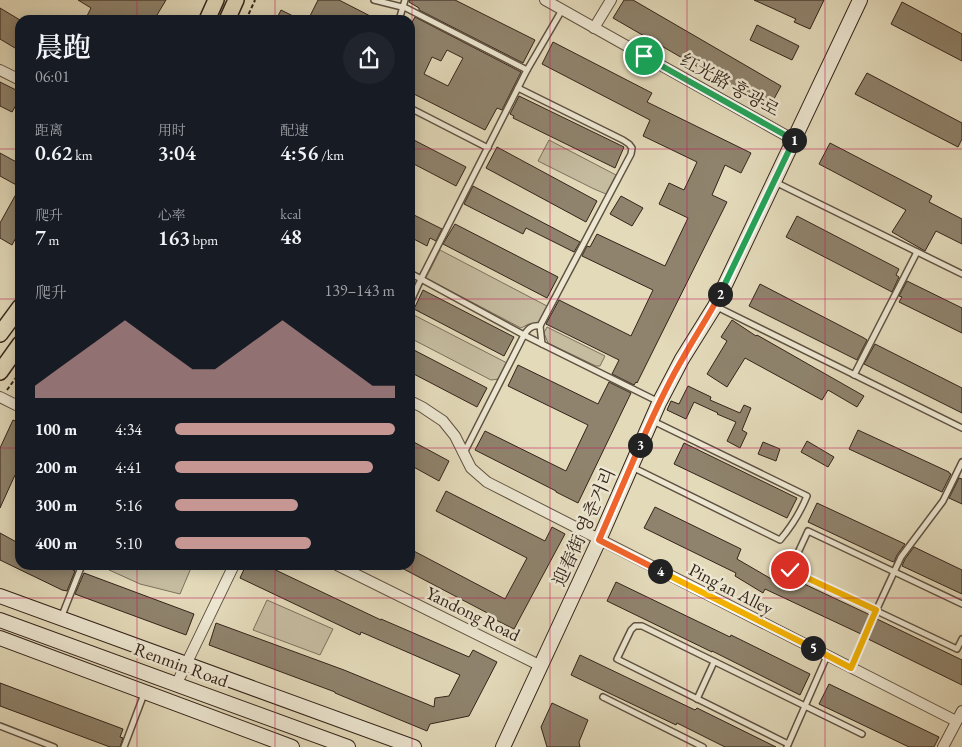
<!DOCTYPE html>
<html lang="zh">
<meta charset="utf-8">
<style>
:root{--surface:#171b24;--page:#20242c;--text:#f1f3f6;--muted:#9ea1a6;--accent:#c59692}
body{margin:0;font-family:"EB Garamond","Noto Serif SC","Noto Serif KR",serif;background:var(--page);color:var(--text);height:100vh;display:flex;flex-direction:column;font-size:19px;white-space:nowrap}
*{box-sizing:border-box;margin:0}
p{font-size:16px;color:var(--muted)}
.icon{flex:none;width:28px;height:28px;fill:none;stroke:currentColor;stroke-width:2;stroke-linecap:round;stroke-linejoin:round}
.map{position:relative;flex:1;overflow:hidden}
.details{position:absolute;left:15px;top:15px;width:400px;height:555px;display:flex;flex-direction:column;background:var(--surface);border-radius:15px;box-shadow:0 2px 12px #0003}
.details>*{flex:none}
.pin{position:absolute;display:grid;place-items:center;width:42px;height:42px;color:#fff;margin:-21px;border:2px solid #fff;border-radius:50%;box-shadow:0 1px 5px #0007}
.km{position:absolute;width:25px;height:25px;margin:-12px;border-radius:50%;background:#222;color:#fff;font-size:14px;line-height:25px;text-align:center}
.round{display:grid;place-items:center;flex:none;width:52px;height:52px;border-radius:26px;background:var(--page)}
.headline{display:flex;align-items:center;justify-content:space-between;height:85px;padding:0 20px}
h1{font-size:28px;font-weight:600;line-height:38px}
.stats{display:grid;grid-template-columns:repeat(3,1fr);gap:8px;height:85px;padding:5px 20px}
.stats div{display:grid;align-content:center}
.stats b{font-size:21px;font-weight:600}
.stats small{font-size:14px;font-weight:400}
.stats p{font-size:14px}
.chart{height:140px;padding:10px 20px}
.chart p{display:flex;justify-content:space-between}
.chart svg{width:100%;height:90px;margin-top:5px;fill:var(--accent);opacity:.7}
ul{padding:0 20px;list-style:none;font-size:16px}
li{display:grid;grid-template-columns:80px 60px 1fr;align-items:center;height:38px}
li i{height:12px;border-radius:6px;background:var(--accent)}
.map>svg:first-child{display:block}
.green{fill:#c5bb9f;stroke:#7c705c}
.building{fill:#8f836d;stroke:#33241a;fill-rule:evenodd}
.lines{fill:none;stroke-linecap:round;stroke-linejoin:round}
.lane-casing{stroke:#5f5242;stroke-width:8}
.street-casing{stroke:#5f5242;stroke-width:12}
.secondary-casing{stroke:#33241a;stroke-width:16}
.primary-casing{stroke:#33241a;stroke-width:18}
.path{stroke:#33241a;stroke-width:2;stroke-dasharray:4 2.5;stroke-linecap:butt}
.lane{stroke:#ede7d2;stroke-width:5}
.street{stroke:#ede7d2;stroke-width:10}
.secondary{stroke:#ede7d2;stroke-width:14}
.primary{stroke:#e3daba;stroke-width:15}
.split-1-casing{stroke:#fff;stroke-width:10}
.split-2-casing{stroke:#fff;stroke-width:10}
.split-3-casing{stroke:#fff;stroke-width:10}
.split-4-casing{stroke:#fff;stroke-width:10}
.split-5-casing{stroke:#fff;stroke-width:10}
.split-6-casing{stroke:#fff;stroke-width:10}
.split-1{stroke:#22a559;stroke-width:6}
.split-2{stroke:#22a559;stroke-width:6}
.split-3{stroke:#f0652b;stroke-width:6}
.split-4{stroke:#f0652b;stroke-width:6}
.split-5{stroke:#f5b400;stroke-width:6}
.split-6{stroke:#f5b400;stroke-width:6}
.grid{fill:none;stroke:#c2185b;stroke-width:1;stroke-opacity:0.55}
.labels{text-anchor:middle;stroke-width:5;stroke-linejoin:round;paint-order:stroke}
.street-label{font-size:18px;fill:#33241a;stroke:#ede7d2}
</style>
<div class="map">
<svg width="962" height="747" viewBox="0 0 962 747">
<rect width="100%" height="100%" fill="#e3daba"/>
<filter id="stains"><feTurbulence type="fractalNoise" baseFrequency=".004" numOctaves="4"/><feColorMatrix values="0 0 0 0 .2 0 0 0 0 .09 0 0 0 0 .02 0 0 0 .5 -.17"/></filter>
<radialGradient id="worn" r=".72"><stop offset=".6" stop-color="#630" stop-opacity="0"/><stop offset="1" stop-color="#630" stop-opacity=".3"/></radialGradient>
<g class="green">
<path d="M549 140 616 175 606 194 594 189 538 161Z"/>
<path d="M440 250 547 306 538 324H529L521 328 426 278Z"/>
<path d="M410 313 507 363 499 379 491 380 410 338Z"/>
<path d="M547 327 605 356 600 366H596L548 343 544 333Z"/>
<path d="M109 565H184L191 568 180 594 140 584 107 569Z"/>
<path d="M267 600 333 629 320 655 253 630Z"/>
</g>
<g class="building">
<path d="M78 0H166L154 20H85L91 8Z"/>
<path d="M318 0H339L378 20H308Z"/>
<path d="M409 0H455L535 40 523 63 419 10V8L409 2Z"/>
<path d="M624 0H633L781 86 769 108 613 18Z"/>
<path d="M754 0H824L810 29 794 22 796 19Z"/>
<path d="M902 2 962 34V61L891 24Z"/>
<path d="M0 8 20 20V51L0 39Z"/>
<path d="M281 10 301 20H276Z"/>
<path d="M415 17 521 72 502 110 497 108 485 130 410 92V26ZM447 50 463 58 448 86 424 74 432 57 441 61Z"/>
<path d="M757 25 799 46 792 60 750 40Z"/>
<path d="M553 42 652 93 647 102 751 153 741 173 725 165 712 195 727 202 637 383 636 382 634 385 612 374 619 360 546 324 559 300 631 336 653 290 582 256 587 246 590 247 597 234 665 266 688 218 659 204 669 183 684 190 697 162 643 136 650 120 542 64Z"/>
<path d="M867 73 962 123V139L958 147 855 94Z"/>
<path d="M0 82 20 92V98L12 112 0 106Z"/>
<path d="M519 96 624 147 615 168 513 118 514 116 510 114Z"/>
<path d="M410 138 466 167 456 186 410 162Z"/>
<path d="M830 143 932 196 929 202 962 219V244L936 231 925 251 892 232 906 210 819 164Z"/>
<path d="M497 147 597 201 586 222 486 168Z"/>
<path d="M0 153 20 164V187L0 176Z"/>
<path d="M473 186 580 242 574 252 526 228 523 234 464 204Z"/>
<path d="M20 187V230L12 245 0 238V223Z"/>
<path d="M621 196 643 208 632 226 610 214Z"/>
<path d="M410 213 442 229 436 241 430 238 427 246 410 237Z"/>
<path d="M797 216 899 269 896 275 899 277 892 292 786 237Z"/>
<path d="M455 224 558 277 547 298 443 244Z"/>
<path d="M907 281 962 308V333L899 302 902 297 899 296Z"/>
<path d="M760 284 864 338 867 340 857 360 749 306Z"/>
<path d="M423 290 514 337 504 356 414 309Z"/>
<path d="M732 320 756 336 757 335 864 396 857 407 828 390 822 400 745 358 727 387 707 374 727 341 721 337Z"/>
<path d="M875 344 962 388V413L864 364Z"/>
<path d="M410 348 487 388 477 407 410 372Z"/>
<path d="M518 365 598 404 609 382 631 393 578 503 556 492V491L475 450 485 431 566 471 588 425 508 386Z"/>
<path d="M688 386 711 397 710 400 740 413 744 405 751 408 742 430 747 433 740 448 727 441 736 422 717 414 718 413 694 402 686 419 667 410 671 401 679 404Z"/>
<path d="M13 420 20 423V477L15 475 0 508V448Z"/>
<path d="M858 430 949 472V473L951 474 942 492 849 449Z"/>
<path d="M410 440 449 461 439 481 410 465Z"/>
<path d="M807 441 834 457 828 467 801 452Z"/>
<path d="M763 442 780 449 776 461 758 454Z"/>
<path d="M684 443 797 498 787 518 674 464Z"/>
<path d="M959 478 962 479V504L949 498Z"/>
<path d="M446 491 545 541 552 527 565 534 514 629 494 619 495 617 396 565H410V549L505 599 527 558 436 511Z"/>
<path d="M817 503 905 544 897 555 894 562 891 561 808 522Z"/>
<path d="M655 507 741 549 737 559 780 584 785 575 868 614 869 615 861 634 765 589 763 593 735 576 736 573 644 528Z"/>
<path d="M0 533 20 544V565H64L75 571 67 591 62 590 0 560Z"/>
<path d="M914 547 962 570V594L902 566 905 559Z"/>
<path d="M246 565H265L381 620V619L469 657 473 650 497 662 469 716 430 724 427 731 335 693V692L209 645 216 623 344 670 434 707 435 698 449 696 460 675 361 632 360 635 240 578Z"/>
<path d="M84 573 194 614 186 635 75 594Z"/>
<path d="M616 582 730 637 731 635 810 674 800 695 712 651V652L607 601Z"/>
<path d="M877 619 962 660V685L868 639Z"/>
<path d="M580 655 695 710 697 708 776 747H725L677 723 676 725 571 675Z"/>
<path d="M0 683 123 729 120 737 123 738 120 747H110L0 706Z"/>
<path d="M829 684 939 737 934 747H909L819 704Z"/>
<path d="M552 703 588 720 579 742 580 747H547L541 727Z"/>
</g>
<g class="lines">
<g class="lane-casing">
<g id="lane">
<path d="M374 0 406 8 527 70"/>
<path d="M399 20 405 0"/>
<path d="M518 88 623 140 629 144 632 148 631 154 540 326 542 344 659 402"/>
<path d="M410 108 488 148"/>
<path d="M775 182 962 274"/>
<path d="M410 273 524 335 542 344"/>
<path d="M410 303 421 279 527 70 562 10"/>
<path d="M715 306 962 428"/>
<path d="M854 375 917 252"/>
<path d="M464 453 524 335C528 329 531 325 540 326"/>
<path d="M632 467 780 540C792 526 800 513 807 496L653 421"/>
<path d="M962 604 808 531 790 570 957 649 962 639"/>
<path d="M61 618 82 565"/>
<path d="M851 667 876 611 901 557 943 501 962 462"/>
<path d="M603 697 703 747"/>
<path d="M697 699 714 662"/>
<path d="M0 726 54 747"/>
<path d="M788 744 617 659 631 630 635 626H642L862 734"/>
<path d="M124 747 144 694"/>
<path d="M787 747 827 656"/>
</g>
</g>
<g class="street-casing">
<g id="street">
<path d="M545 0 794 140"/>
<path d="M594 28 611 0"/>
<path d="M0 70 20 80"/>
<path d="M0 397 20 407"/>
<path d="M410 401 422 407 443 421 455 436 471 468 487 482 956 721"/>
<path d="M337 565 541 666"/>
<path d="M177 683 234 565"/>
<path d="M943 747 962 711"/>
</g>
</g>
<g class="secondary-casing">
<g id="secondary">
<path d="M0 596 414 747"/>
<path d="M0 620 348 747"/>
<path d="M0 638 292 747"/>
<path d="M503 747 599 540 659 403 682 359 715 306 860 0"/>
</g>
</g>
<g class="primary-casing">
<g id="primary">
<path d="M207 20 216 0"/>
<path d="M227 20 236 0"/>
<path d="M0 334 20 307"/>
<path d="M0 372 20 344"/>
</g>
</g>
<g class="path">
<path d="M246 20 255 0"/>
<path d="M7 390 20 372"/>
</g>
<use href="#lane" class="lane"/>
<use href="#street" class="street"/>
<use href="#secondary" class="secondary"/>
<use href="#primary" class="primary"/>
</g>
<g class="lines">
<g class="split-1-casing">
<path id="split-1" d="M644 56 794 140"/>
</g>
<g class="split-2-casing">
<path id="split-2" d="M720 294 794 140"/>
</g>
<g class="split-3-casing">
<path id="split-3" d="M640 445C653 416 666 386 683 358 695 336 709 316 720 294"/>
</g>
<g class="split-4-casing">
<path id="split-4" d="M640 445 599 540 660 571"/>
</g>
<g class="split-5-casing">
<path id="split-5" d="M660 571 813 648"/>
</g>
<g class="split-6-casing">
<path id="split-6" d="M790 570 876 610 851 668 813 648"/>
</g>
<use href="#split-1" class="split-1"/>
<use href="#split-2" class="split-2"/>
<use href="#split-3" class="split-3"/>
<use href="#split-4" class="split-4"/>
<use href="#split-5" class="split-5"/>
<use href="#split-6" class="split-6"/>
</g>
<path class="grid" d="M137 0V20M275 0V20M412 0V747M550 0V747M687 0V747M825 0V747M0 149H20M410 149H962M0 299H20M410 299H962M0 448H20M410 448H962M137 565V747M275 565V747M0 598H962"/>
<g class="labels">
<g class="street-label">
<text transform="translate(730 85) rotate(29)" y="6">红光路 홍광로</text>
<text transform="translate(584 527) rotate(-66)" y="6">迎春街 영춘거리</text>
<text transform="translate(731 589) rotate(27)" y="6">Ping'an Alley</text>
<text transform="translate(473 614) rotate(26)" y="6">Yandong Road</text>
<text transform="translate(181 665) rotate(20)" y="6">Renmin Road</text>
</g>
</g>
<rect width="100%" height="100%" filter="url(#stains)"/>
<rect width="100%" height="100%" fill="url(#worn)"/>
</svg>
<div class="pin" style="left:644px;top:56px;background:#1e9e55"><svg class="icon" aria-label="arrive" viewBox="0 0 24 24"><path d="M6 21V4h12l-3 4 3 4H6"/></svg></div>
<div class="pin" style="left:790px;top:570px;background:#d93025"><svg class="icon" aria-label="check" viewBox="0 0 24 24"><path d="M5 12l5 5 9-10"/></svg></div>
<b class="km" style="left:794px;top:140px">1</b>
<b class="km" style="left:720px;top:294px">2</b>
<b class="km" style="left:640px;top:445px">3</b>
<b class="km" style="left:660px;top:571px">4</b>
<b class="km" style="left:813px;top:648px">5</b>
<section class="details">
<div class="headline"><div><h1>晨跑</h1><p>06:01</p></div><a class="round"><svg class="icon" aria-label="share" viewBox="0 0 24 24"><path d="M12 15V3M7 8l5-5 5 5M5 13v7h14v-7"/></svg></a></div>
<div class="stats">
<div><p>距离</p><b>0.62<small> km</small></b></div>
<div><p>用时</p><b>3:04</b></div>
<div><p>配速</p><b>4:56<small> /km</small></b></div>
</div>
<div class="stats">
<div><p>爬升</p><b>7<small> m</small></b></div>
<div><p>心率</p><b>163<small> bpm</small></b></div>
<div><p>kcal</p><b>48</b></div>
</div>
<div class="chart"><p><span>爬升</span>139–143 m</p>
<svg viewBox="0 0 160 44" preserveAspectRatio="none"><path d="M0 44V38L10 30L20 22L30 14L40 6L50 14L60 22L70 30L80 30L90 22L100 14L110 6L120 14L130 22L140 30L150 38L160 38V44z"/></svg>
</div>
<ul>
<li><b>100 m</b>4:34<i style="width:100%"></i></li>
<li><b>200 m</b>4:41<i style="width:90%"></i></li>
<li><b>300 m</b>5:16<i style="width:56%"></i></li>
<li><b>400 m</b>5:10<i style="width:62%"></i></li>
</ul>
</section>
</div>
